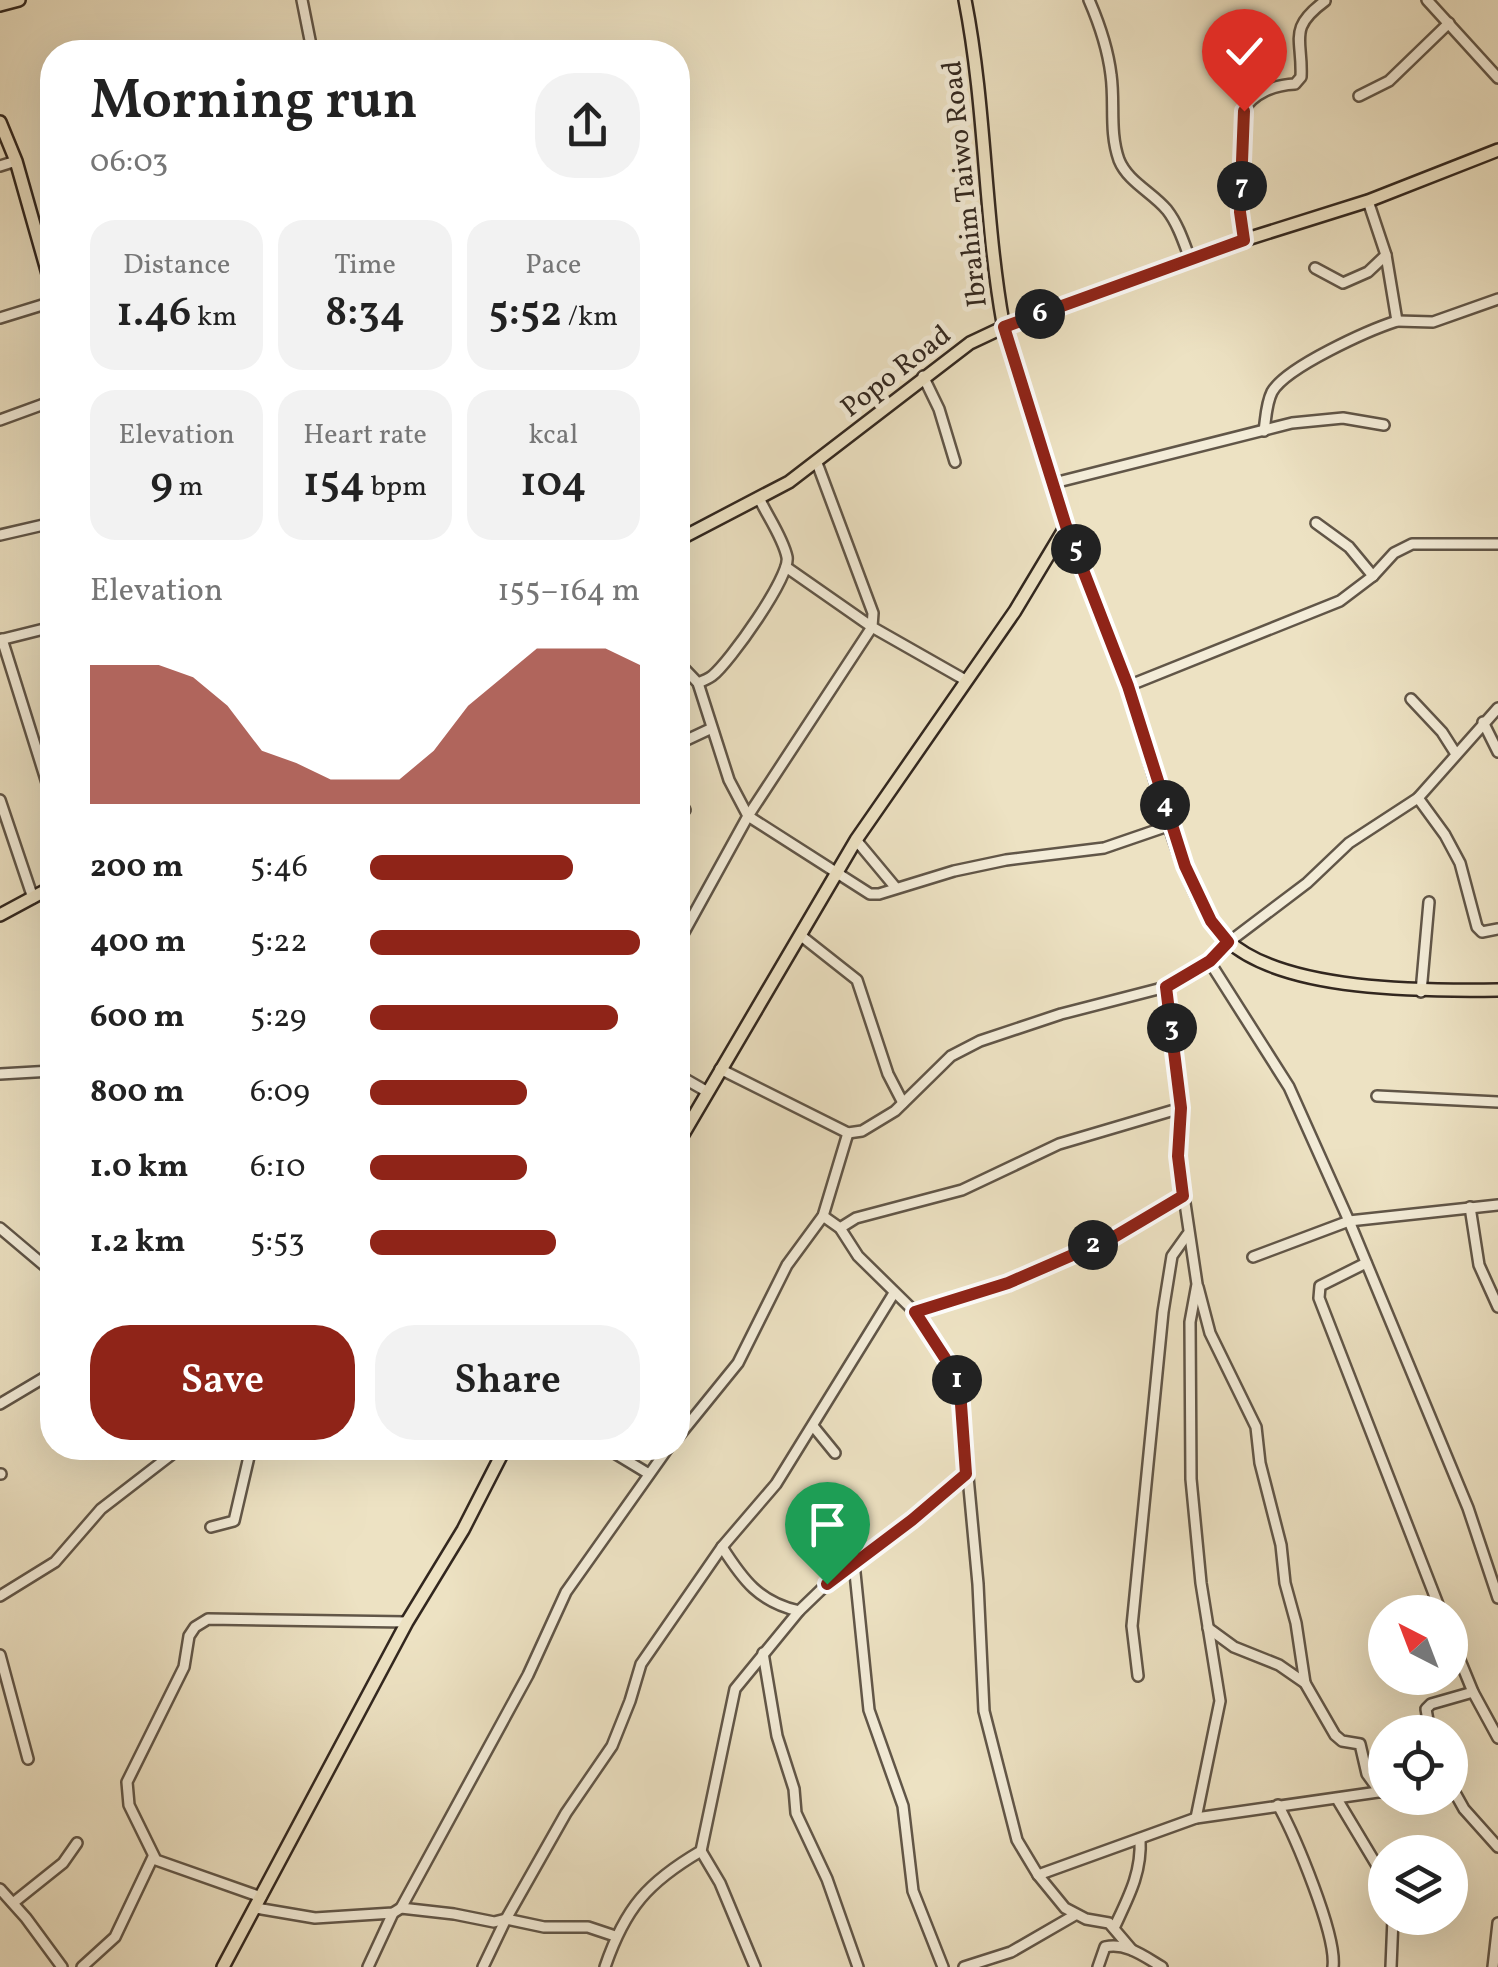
<!DOCTYPE html>
<meta charset="utf-8">
<style>
:root{--surface:#fff;--page:#f2f2f2;--text:#222;--muted:#767676;--accent:#8f2418}
body{margin:0;font-family:Vollkorn,serif;background:var(--page);color:var(--text);height:100vh;display:flex;flex-direction:column;font-size:38px;white-space:nowrap}
*{box-sizing:border-box;margin:0}
p{font-size:32px;color:var(--muted)}
.icon{flex:none;width:55px;height:55px;fill:none;stroke:currentColor;stroke-width:2;stroke-linecap:round;stroke-linejoin:round}
.map{position:relative;flex:1;overflow:hidden}
.side{position:absolute;left:40px;top:40px;width:650px;height:1420px;display:flex;flex-direction:column;background:var(--surface);border-radius:40px;box-shadow:0 10px 40px #0002}
.side>*{flex:none}
.needle{width:65px;rotate:318deg}
.buttons{position:absolute;left:1368px;top:1595px;display:grid;gap:20px}
.buttons a{display:grid;place-items:center;width:100px;height:100px;border-radius:50%;background:var(--surface);box-shadow:0 10px 40px #0002;font-size:50px}
.pin{position:absolute;display:grid;place-items:center;width:85px;height:85px;color:#fff;margin:-102px -42px;border-radius:50% 50% 50% 0;rotate:-45deg;box-shadow:0 0 10px #0007}
.pin .icon{rotate:45deg}
.km{position:absolute;width:50px;height:50px;margin:-25px;border-radius:50%;background:#222;color:#fff;font-size:28px;line-height:50px;text-align:center}
.round{display:grid;place-items:center;flex:none;width:105px;height:105px;border-radius:40px;background:var(--page)}
.headline{display:flex;align-items:center;justify-content:space-between;height:170px;padding:0 50px}
h1{font-size:55px;font-weight:600;line-height:75px}
.figures{display:grid;grid-template-columns:repeat(3,1fr);gap:15px;height:170px;padding:10px 50px}
.figures div{display:grid;align-content:center;border-radius:25px;background:var(--page);text-align:center}
.figures b{font-size:42px;font-weight:600}
.figures small{font-size:28px;font-weight:400}
.figures p{font-size:28px}
.chart{height:280px;padding:20px 50px}
.chart p{display:flex;justify-content:space-between}
.chart svg{width:100%;height:180px;margin-top:10px;fill:var(--accent);opacity:.7}
.primary-button{display:flex;gap:20px;margin-top:auto;padding:20px 50px}
.primary-button a{flex:1;height:115px;border-radius:40px;background:var(--accent);color:#fff;font-size:40px;font-weight:600;line-height:115px;text-align:center}
.primary-button a+a{background:var(--page);color:var(--text)}
ul{padding:0 50px;list-style:none;font-size:32px}
li{display:grid;grid-template-columns:160px 120px 1fr;align-items:center;height:75px}
li i{height:25px;border-radius:12px;background:var(--accent)}
.map>svg:first-child{display:block}
.lines{fill:none;stroke-linecap:round;stroke-linejoin:round}
.minor-casing{stroke:#615648;stroke-width:14}
.major-casing{stroke:#32271f;stroke-width:16}
.minor{stroke:#f3ecd8;stroke-width:9}
.major{stroke:#ede2c3;stroke-width:11}
.route-casing{stroke:#fff;stroke-width:20}
.route{stroke:#8f2418;stroke-width:12}
.labels{text-anchor:middle;stroke-width:10;stroke-linejoin:round;paint-order:stroke}
.street-label{font-size:28px;fill:#32271f;stroke:#f3ecd8}
</style>
<div class="map">
<svg width="1498" height="1967" viewBox="0 0 1498 1967">
<rect width="100%" height="100%" fill="#ede2c3"/>
<filter id="stains"><feTurbulence type="fractalNoise" baseFrequency=".002" numOctaves="4"/><feColorMatrix values="0 0 0 0 .2 0 0 0 0 .09 0 0 0 0 .02 0 0 0 .5 -.17"/></filter>
<radialGradient id="worn" r=".72"><stop offset=".6" stop-color="#630" stop-opacity="0"/><stop offset="1" stop-color="#630" stop-opacity=".3"/></radialGradient>
<g class="lines">
<g class="minor-casing">
<g id="minor">
<path d="M302 0 312 50"/>
<path d="M1089 0C1099 23 1108 50 1111 75 1115 103 1109 132 1119 160 1128 182 1152 192 1167 210 1178 224 1184 243 1190 259"/>
<path d="M1427 0 1498 78"/>
<path d="M1359 96 1389 81 1449 23"/>
<path d="M0 166 16 161"/>
<path d="M1244 240 1241 212 1243 111C1253 93 1274 85 1295 84L1301 77C1303 39 1287 29 1325 1"/>
<path d="M1315 268 1343 283 1368 272 1386 255"/>
<path d="M0 318 52 302"/>
<path d="M1397 321 1433 322 1498 299"/>
<path d="M923 376 939 409 955 462"/>
<path d="M0 420 52 401"/>
<path d="M1264 431C1266 418 1266 404 1272 392 1286 367 1369 330 1397 321L1386 255 1368 201"/>
<path d="M51 455H52"/>
<path d="M817 463 873 613 872 627 967 681"/>
<path d="M1054 483 1292 423 1343 418 1384 425"/>
<path d="M1316 523 1349 547 1373 576"/>
<path d="M0 535 52 523"/>
<path d="M2 639 52 799"/>
<path d="M0 640 52 627"/>
<path d="M678 662 698 683 729 780 748 816 870 894H879L954 871 1006 860 1104 848 1171 825"/>
<path d="M698 683C703 681 708 679 712 676 729 663 791 576 787 557 783 538 768 517 760 500"/>
<path d="M1128 686 1340 601 1373 576 1394 553 1412 544H1498"/>
<path d="M1411 699 1442 732 1456 754"/>
<path d="M1483 722 1498 752"/>
<path d="M678 744 710 729"/>
<path d="M678 798 685 810"/>
<path d="M1418 798 1445 835 1460 863 1477 927 1482 932 1498 929"/>
<path d="M0 800 33 898"/>
<path d="M856 840 896 888"/>
<path d="M800 935 857 980 888 1074 903 1103"/>
<path d="M678 943 748 816 872 627 786 567"/>
<path d="M1209 961 1289 1087 1349 1221 1468 1508 1498 1598"/>
<path d="M1166 987 1181 1108 1178 1156 1197 1284 1190 1322 1191 1479 1201 1583 1220 1701 1196 1818"/>
<path d="M1421 992 1429 902"/>
<path d="M720 1069 848 1133 862 1131 895 1111 951 1056 980 1041 1061 1014 1166 987 1209 961 1229 942 1307 883 1349 843 1418 798 1498 708"/>
<path d="M0 1074 52 1071"/>
<path d="M678 1075 706 1091"/>
<path d="M1377 1096 1498 1102"/>
<path d="M1470 1207 1479 1265 1498 1307"/>
<path d="M823 1216 840 1228 858 1256 915 1312 953 1372 960 1391 978 1584 984 1711 1017 1840 1038 1875 1065 1908 1086 1919 1109 1923 1132 1950"/>
<path d="M0 1228 52 1272"/>
<path d="M840 1228 856 1218 962 1190 1059 1144 1181 1108"/>
<path d="M1253 1257 1349 1221 1498 1205"/>
<path d="M1366 1263 1320 1286 1319 1298 1441 1612"/>
<path d="M1198 1287 1210 1333 1256 1427 1260 1463 1281 1545 1285 1583 1296 1623 1305 1683"/>
<path d="M915 1312 1008 1283 1113 1237 1183 1196"/>
<path d="M0 1404 52 1373"/>
<path d="M813 1426 835 1453"/>
<path d="M678 1437 738 1363 787 1265 823 1216 848 1133"/>
<path d="M479 1448 500 1455"/>
<path d="M606 1448 649 1474"/>
<path d="M0 1474H1"/>
<path d="M211 1527 234 1521 251 1448"/>
<path d="M722 1547C743 1580 759 1602 799 1611"/>
<path d="M854 1563 869 1710 903 1806 913 1891 943 1967"/>
<path d="M0 1596 55 1562 101 1509 180 1448"/>
<path d="M1208 1628 1234 1647 1279 1665 1305 1683 1335 1735 1342 1741 1360 1744 1367 1774 1380 1792"/>
<path d="M1450 1636 1473 1692 1498 1738"/>
<path d="M763 1653 777 1736 794 1789 796 1813 827 1879 858 1967"/>
<path d="M0 1655 28 1759"/>
<path d="M1138 1676 1132 1626 1163 1312 1172 1256 1187 1235"/>
<path d="M1430 1732 1426 1709 1431 1704 1473 1692"/>
<path d="M1450 1784 1464 1809 1498 1847"/>
<path d="M1337 1799 1385 1879"/>
<path d="M1278 1805C1295 1836 1337 1935 1333 1967"/>
<path d="M701 1851 720 1883 755 1967"/>
<path d="M1038 1875 1196 1818 1385 1791"/>
<path d="M0 1889 26 1918 62 1967"/>
<path d="M261 1897 156 1860 129 1805 127 1782 184 1667 189 1636 195 1627 208 1619 407 1622"/>
<path d="M13 1903 63 1863 77 1843"/>
<path d="M256 1908 315 1918 393 1913 401 1908 454 1914 494 1922 506 1919 544 1927H588L615 1936"/>
<path d="M401 1908 528 1675 566 1592 668 1448"/>
<path d="M1114 1928C1128 1898 1142 1873 1140 1839"/>
<path d="M82 1967 115 1937 153 1857"/>
<path d="M368 1967 393 1913"/>
<path d="M483 1967 506 1919 566 1813 612 1746 630 1701 641 1664 722 1547 776 1484 894 1293"/>
<path d="M605 1967C625 1908 648 1882 701 1851L735 1689 799 1611 827 1584 912 1519 966 1473"/>
<path d="M964 1967 1011 1952 1075 1915"/>
<path d="M1098 1967 1105 1947C1126 1942 1145 1957 1162 1967"/>
<path d="M1391 1967 1393 1918"/>
<path d="M1493 1967 1498 1923"/>
</g>
</g>
<g class="major-casing">
<g id="major">
<path d="M965 0C986 107 984 216 1003 323 1009 355 1023 387 1033 417 1044 453 1053 490 1066 526 1085 580 1110 633 1128 688 1151 753 1180 896 1227 940 1283 992 1426 991 1498 990"/>
<path d="M0 5 19 0"/>
<path d="M0 122 16 161 52 288"/>
<path d="M678 540 789 482 970 343 1004 327 1244 240 1368 201 1498 150"/>
<path d="M0 915 52 887"/>
<path d="M678 1143 856 840 1015 611 1066 526"/>
<path d="M223 1967 407 1622 463 1530 505 1448"/>
</g>
</g>
<use href="#minor" class="minor"/>
<use href="#major" class="major"/>
</g>
<g class="lines">
<g class="route-casing">
<path id="route" d="M827 1584 912 1520 966 1474 960 1390 954 1372 915 1312 1008 1283 1114 1237 1183 1196 1178 1156 1181 1108 1166 987 1210 961 1228 942 1211 921 1185 866 1128 686 1066 526 1004 327 1244 240 1240 212 1244 111"/>
</g>
<use href="#route" class="route"/>
</g>
<g class="labels">
<g class="street-label">
<text transform="translate(963 184) rotate(-96)" y="10">Ibrahim Taiwo Road</text>
<text transform="translate(895 370) rotate(-38)" y="10">Popo Road</text>
</g>
</g>
<rect width="100%" height="100%" filter="url(#stains)"/>
<rect width="100%" height="100%" fill="url(#worn)"/>
</svg>
<div class="buttons">
<a><svg class="needle" viewBox="-14 -14 28 28"><path d="M0-13l5 13h-10z" fill="#e53935"/><path d="M0 13l5-13h-10z" fill="#767676"/></svg></a>
<a><svg class="icon" aria-label="locate" viewBox="0 0 24 24"><circle cx="12" cy="12" r="6"/><path d="M12 2v4M12 18v4M2 12h4M18 12h4"/></svg></a>
<a><svg class="icon" aria-label="layers" viewBox="0 0 24 24"><path d="M12 4l9 5-9 5-9-5zM3 14l9 5 9-5"/></svg></a>
</div>
<div class="pin" style="left:827px;top:1584px;background:#1e9e55"><svg class="icon" aria-label="arrive" viewBox="0 0 24 24"><path d="M6 21V4h12l-3 4 3 4H6"/></svg></div>
<div class="pin" style="left:1244px;top:111px;background:#d93025"><svg class="icon" aria-label="check" viewBox="0 0 24 24"><path d="M5 12l5 5 9-10"/></svg></div>
<b class="km" style="left:957px;top:1380px">1</b>
<b class="km" style="left:1093px;top:1245px">2</b>
<b class="km" style="left:1172px;top:1028px">3</b>
<b class="km" style="left:1165px;top:805px">4</b>
<b class="km" style="left:1076px;top:549px">5</b>
<b class="km" style="left:1040px;top:314px">6</b>
<b class="km" style="left:1242px;top:186px">7</b>
<section class="side">
<div class="headline"><div><h1>Morning run</h1><p>06:03</p></div><a class="round"><svg class="icon" aria-label="share" viewBox="0 0 24 24"><path d="M12 15V3M7 8l5-5 5 5M5 13v7h14v-7"/></svg></a></div>
<div class="figures">
<div><p>Distance</p><b>1.46<small> km</small></b></div>
<div><p>Time</p><b>8:34</b></div>
<div><p>Pace</p><b>5:52<small> /km</small></b></div>
</div>
<div class="figures">
<div><p>Elevation</p><b>9<small> m</small></b></div>
<div><p>Heart rate</p><b>154<small> bpm</small></b></div>
<div><p>kcal</p><b>104</b></div>
</div>
<div class="chart"><p><span>Elevation</span>155–164 m</p>
<svg viewBox="0 0 160 44" preserveAspectRatio="none"><path d="M0 44V10L10 10L20 10L30 13L40 20L50 31L60 34L70 38L80 38L90 38L100 31L110 20L120 13L130 6L140 6L150 6L160 10V44z"/></svg>
</div>
<ul>
<li><b>200 m</b>5:46<i style="width:75%"></i></li>
<li><b>400 m</b>5:22<i style="width:100%"></i></li>
<li><b>600 m</b>5:29<i style="width:92%"></i></li>
<li><b>800 m</b>6:09<i style="width:58%"></i></li>
<li><b>1.0 km</b>6:10<i style="width:58%"></i></li>
<li><b>1.2 km</b>5:53<i style="width:69%"></i></li>
</ul>
<div class="primary-button"><a>Save</a><a>Share</a></div>
</section>
</div>
